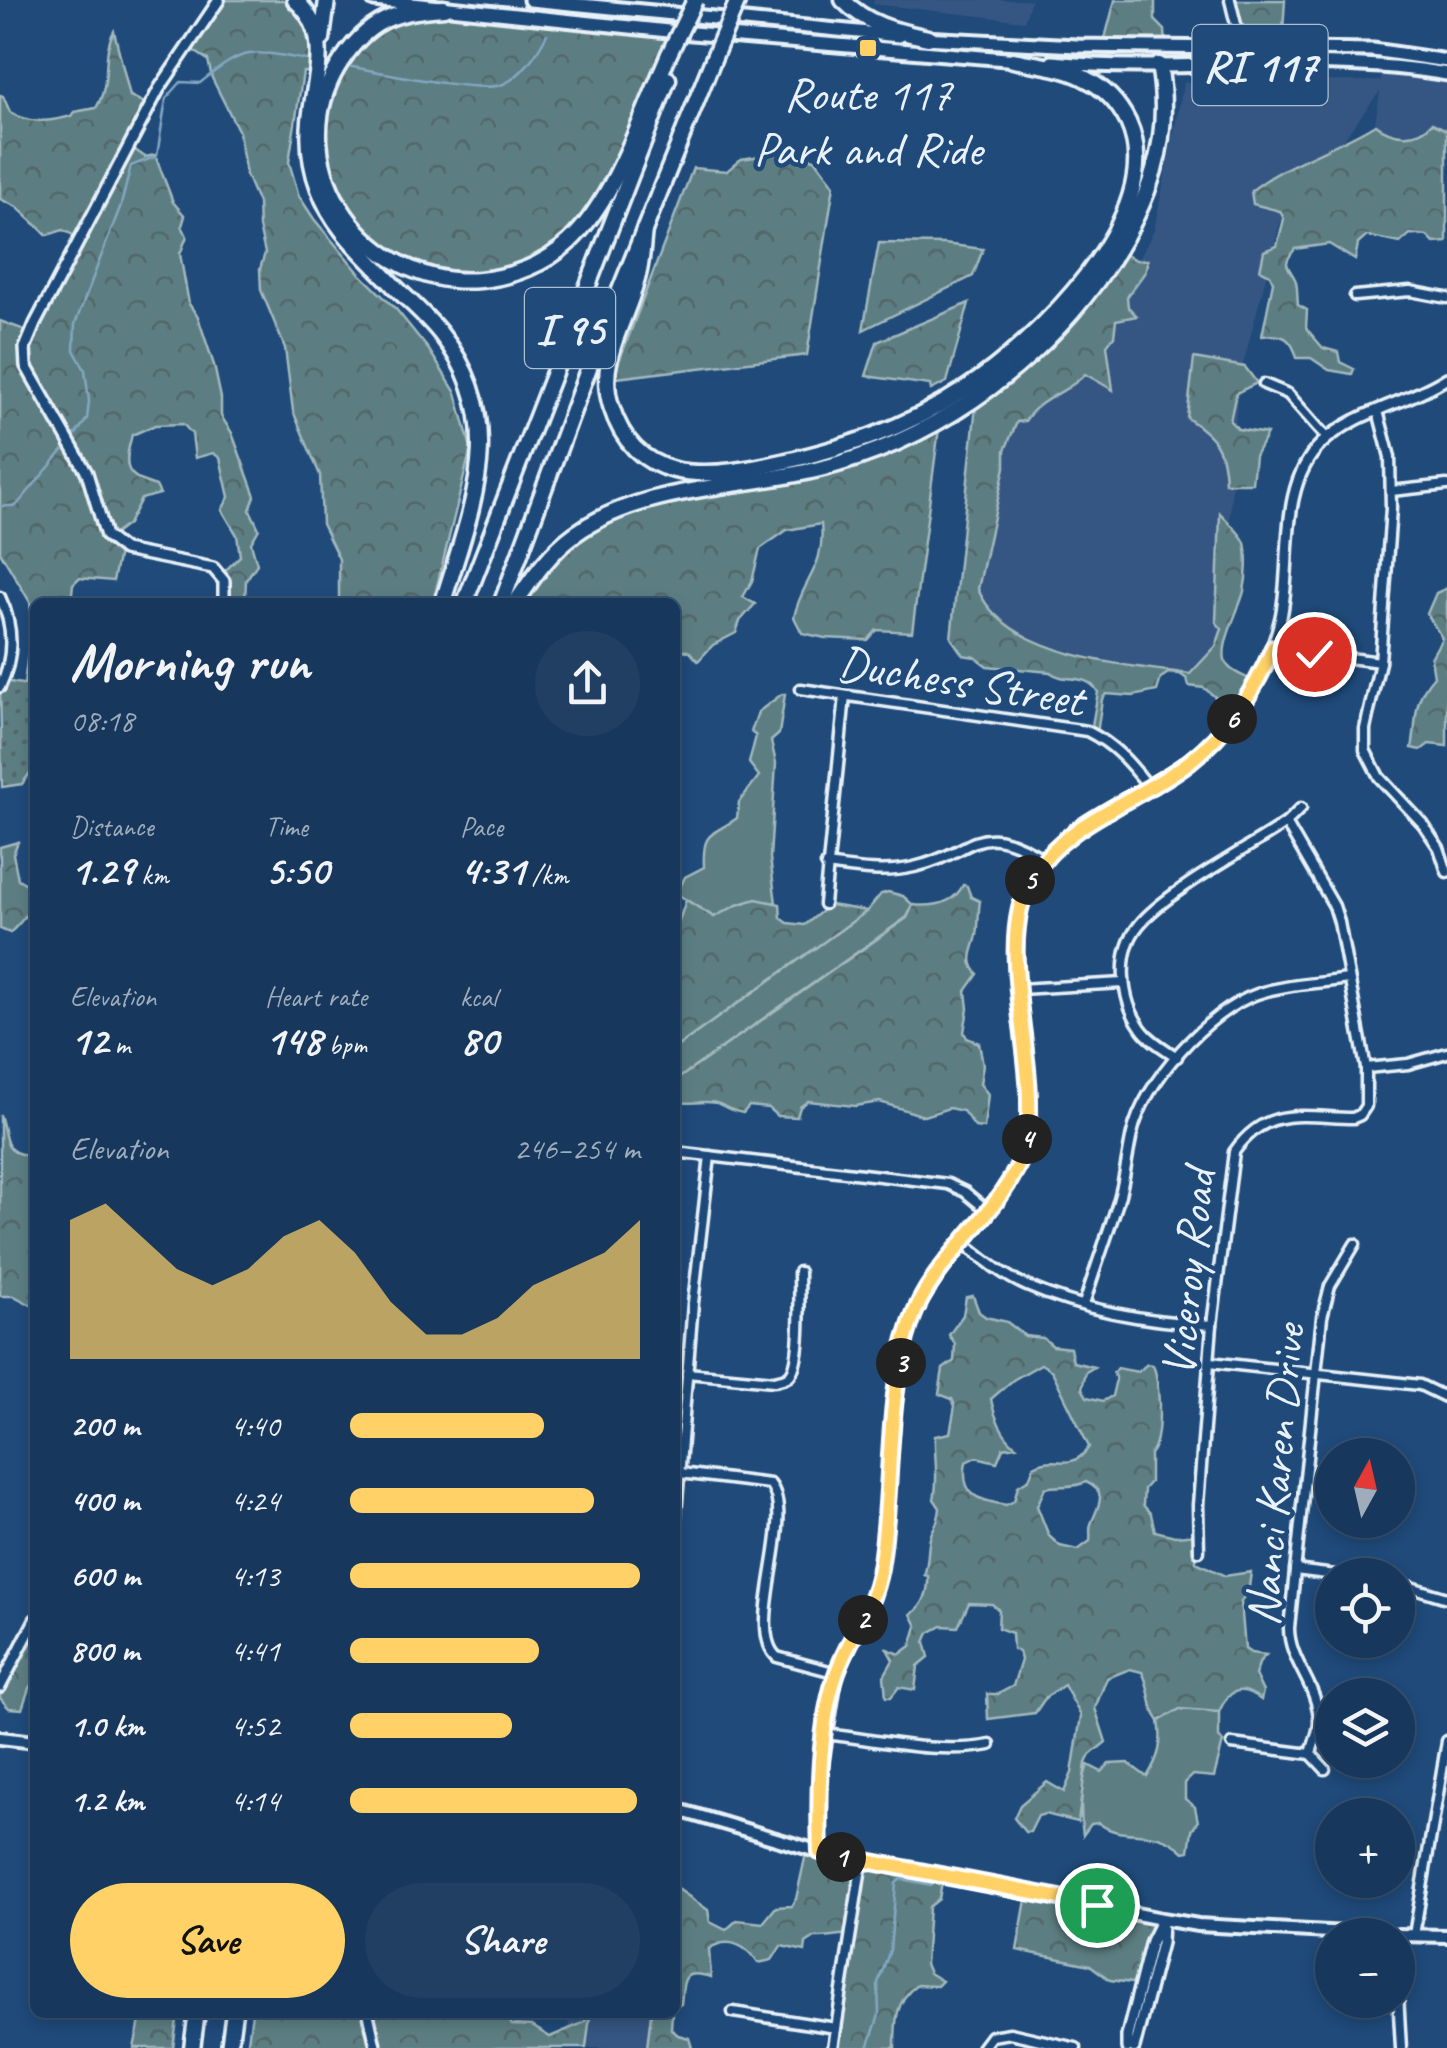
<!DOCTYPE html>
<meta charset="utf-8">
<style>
:root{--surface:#17385c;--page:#203f62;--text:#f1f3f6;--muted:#9eacbb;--line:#365272;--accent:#ffd166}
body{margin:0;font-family:Caveat,sans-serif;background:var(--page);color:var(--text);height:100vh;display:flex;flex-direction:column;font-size:38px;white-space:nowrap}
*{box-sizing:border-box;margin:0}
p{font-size:32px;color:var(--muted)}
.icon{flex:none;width:55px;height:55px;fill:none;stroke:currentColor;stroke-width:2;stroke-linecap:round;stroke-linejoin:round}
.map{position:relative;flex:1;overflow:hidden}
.sheet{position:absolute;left:30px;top:598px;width:650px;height:1420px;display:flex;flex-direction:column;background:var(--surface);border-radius:15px;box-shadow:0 5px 15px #0003,0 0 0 2px var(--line)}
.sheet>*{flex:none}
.needle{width:65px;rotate:8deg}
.buttons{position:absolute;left:1315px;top:1438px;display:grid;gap:20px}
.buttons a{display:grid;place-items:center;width:100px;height:100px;border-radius:50%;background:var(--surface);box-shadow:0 5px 15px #0003,0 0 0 2px var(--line);font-size:50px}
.pin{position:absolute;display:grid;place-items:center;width:85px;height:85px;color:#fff;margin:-42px;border:5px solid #fff;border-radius:50%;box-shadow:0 2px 10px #0007}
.km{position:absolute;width:50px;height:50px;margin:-25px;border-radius:50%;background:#222;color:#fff;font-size:28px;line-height:50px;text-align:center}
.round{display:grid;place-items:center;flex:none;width:105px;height:105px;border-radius:52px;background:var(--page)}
.headline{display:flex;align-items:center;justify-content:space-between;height:170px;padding:0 40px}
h1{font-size:55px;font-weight:800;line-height:75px}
.figures{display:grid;grid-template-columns:repeat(3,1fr);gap:15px;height:170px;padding:10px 40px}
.figures div{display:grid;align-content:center}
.figures b{font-size:42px;font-weight:800}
.figures small{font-size:28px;font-weight:400}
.figures p{font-size:28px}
.chart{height:280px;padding:20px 40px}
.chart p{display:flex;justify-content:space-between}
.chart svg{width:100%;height:180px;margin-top:10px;fill:var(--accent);opacity:.7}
.action{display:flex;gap:20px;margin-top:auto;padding:20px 40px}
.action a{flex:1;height:115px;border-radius:60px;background:var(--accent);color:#111;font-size:40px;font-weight:800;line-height:115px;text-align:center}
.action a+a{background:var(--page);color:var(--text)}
ul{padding:0 40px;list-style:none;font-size:32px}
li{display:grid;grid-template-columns:160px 120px 1fr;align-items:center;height:75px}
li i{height:25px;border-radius:12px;background:var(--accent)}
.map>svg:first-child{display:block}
.built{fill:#365683}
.grass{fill:#5c7e82;stroke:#a2b8bd;stroke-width:2.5}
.forest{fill:url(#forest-crowns);stroke:#a2b8bd;stroke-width:2.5;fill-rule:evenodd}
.park{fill:url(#park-dots);stroke:#a2b8bd;stroke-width:2.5}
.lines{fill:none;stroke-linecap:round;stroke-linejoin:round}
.stream{stroke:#83a7c0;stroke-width:2.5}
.minor-casing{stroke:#e8f1f8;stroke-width:15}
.tertiary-casing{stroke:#e8f1f8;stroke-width:16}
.secondary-casing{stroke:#e8f1f8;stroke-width:18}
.primary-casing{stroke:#e8f1f8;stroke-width:19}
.motorway-casing{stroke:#e8f1f8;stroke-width:21}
.minor{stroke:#1f4a7a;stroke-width:8}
.tertiary{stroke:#1f4a7a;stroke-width:9}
.secondary{stroke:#1f4a7a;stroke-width:10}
.primary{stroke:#1f4a7a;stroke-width:11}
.motorway{stroke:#1f4a7a;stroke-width:14}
.motorway-bridge-casing{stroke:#e8f1f8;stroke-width:21;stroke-linecap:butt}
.motorway-bridge{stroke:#1f4a7a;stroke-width:14}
.route-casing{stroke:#fff;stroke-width:20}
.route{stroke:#ffd166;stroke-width:12}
.poi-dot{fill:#ffd166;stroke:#1f4a7a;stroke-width:4}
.labels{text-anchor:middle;stroke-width:9;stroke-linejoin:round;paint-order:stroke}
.shield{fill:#1f4a7a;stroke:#acbfd2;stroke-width:2.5}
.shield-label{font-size:45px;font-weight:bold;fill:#e8f1f8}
.poi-label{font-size:48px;fill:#e8f1f8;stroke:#1f4a7a}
.street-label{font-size:48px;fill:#e8f1f8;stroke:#1f4a7a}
</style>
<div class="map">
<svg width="1447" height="2048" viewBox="0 0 1447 2048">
<defs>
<pattern id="forest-crowns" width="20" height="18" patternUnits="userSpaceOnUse" patternTransform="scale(2.5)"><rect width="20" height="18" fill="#5c7e82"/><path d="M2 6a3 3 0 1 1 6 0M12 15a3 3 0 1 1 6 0" fill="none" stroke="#526669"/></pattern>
<pattern id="park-dots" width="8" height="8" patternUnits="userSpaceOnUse" patternTransform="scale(2.5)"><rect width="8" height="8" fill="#5c7e82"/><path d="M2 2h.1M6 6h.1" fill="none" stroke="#526669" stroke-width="1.8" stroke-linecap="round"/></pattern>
</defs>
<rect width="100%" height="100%" fill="#1f4a7a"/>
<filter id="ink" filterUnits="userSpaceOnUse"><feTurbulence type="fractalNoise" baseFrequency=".01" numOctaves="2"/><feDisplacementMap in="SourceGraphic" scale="20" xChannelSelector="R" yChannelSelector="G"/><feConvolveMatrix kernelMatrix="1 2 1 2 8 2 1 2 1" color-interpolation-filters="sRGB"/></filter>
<g filter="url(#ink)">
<g class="built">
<path d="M874 0H1031L1024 21 873 4Z"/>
<path d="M1380 67 1447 74V130L1444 126 1412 135 1383 130 1375 124 1380 91 1280 223 1238 384 1220 679 1089 671 961 609 1003 400 1088 358 1154 230 1184 82 1381 81Z"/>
<path d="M571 2013H651L647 2048H586L589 2018 568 2029Z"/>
</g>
<g class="grass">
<path d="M782 694H785L779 734 771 741 776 763 770 858 776 903C744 897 741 909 714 917L677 894 685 877 704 867C702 830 712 836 737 818L739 802 759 776 749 763 756 736 751 732 758 712Z"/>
<path d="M888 892 903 896 913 905 907 917 675 1081V1048L867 911 881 894Z"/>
<path d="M1180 1709 1219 1712V1737L1223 1742 1214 1777 1193 1775 1185 1783V1799L1195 1807 1198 1822 1192 1830 1189 1851 1184 1852C1154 1823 1122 1843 1099 1823L1091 1824 1083 1835C1080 1812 1079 1788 1088 1765L1102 1772 1109 1764 1128 1763 1147 1777C1159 1757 1163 1744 1159 1721Z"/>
</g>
<g class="forest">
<path d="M218 0H293L314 21V72H303L289 162 299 196 314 219 361 275 396 309 429 350 456 393 471 448 433 602H339V559L322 524 320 475 293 411 285 348 261 290 260 269 265 253 259 227 258 203 246 175 239 132 212 78 208 60 191 49Z"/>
<path d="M1115 0H1155V20L1165 30 1166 46H1103Z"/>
<path d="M1232 0H1285L1282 47H1243Z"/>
<path d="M417 10 678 32 613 179 581 228 519 273 421 274 345 216 323 153 330 89 367 32Z"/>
<path d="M114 31 130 96 149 105 131 147 145 157 155 155 173 202 185 216 182 226 187 236 180 254 189 304 198 317 214 365 221 398V416L232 433 255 496 250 510 259 529 251 543 257 564 246 580 245 602H224L222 574 240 556 237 535 222 510 229 497 220 458 213 453 195 458 192 434 183 424 155 425 132 435C123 466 124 477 156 486L160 494 141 499 128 524 111 537 120 548 113 581 79 578 73 584 71 602H35V694L24 685 32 621 30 602 0 552V321L30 332 81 239 63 230 47 235 17 207 0 199V95L3 96 10 112C29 124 50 122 71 116L74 112 96 108C112 82 101 54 114 31Z"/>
<path d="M1432 123 1447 130V242L1434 243 1427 236 1410 234 1400 243 1367 236 1358 244 1355 260 1329 244 1295 249C1282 265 1287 264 1295 279 1298 285 1297 298 1298 305L1307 310 1306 328 1323 348 1338 352 1340 362 1354 369 1352 374 1329 370 1311 358H1297C1292 338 1283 333 1262 336L1273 282 1270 275 1260 270 1264 251 1277 246 1284 219 1280 211 1253 204 1251 191C1287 162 1335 149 1375 124 1392 138 1418 140 1432 123Z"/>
<path d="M781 153 815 159 834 185 807 355 616 378 615 372 693 168 727 171 741 159Z"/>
<path d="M879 243 944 244 983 249 973 276 863 330Z"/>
<path d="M1118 251 1136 260H1148L1145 272 1127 297 1128 307 1137 316 1116 320 1114 336 1107 345 1113 390 1085 374C1070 392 1040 397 1025 421L1017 422 1005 450V467L978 589C1006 657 1126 665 1190 674L1216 646 1222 629 1216 622 1220 513C1227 521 1243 535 1245 543 1248 556 1247 577 1244 591 1241 607 1215 651 1228 666 1233 673 1248 678 1256 682L1234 712 1204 688 1189 686 1187 679 1180 674 1168 673 1161 678 1157 691 1133 696 1106 694 1102 699 1097 734 1091 731 1098 692C1086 672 1066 684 1050 672L987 666 975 657 963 655 951 638 977 396Z"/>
<path d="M969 303 947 382 931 390 930 385 866 376 877 342Z"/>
<path d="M1194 358 1245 367 1257 383 1236 393 1230 421 1238 429 1267 434 1255 456 1252 483H1225C1224 449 1216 437 1187 418Z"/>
<path d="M940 421 912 632 877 630 868 640 825 638 802 633 794 617C802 579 826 568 821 524L787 530 760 549 752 581 743 597 755 604 740 621 736 633 713 645 698 661 690 652 675 647V602H524L544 562 611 513 811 471Z"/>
<path d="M1447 588V746L1429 744 1421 750 1412 748C1418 718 1411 702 1434 676L1431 658 1442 638 1427 614 1436 593Z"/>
<path d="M18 842 13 854 18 879 35 889C35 908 23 920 10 933L0 929V847Z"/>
<path d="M963 885 967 886 971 897 980 901C978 913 979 924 977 935 974 950 965 961 978 974L966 991 968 1009 964 1032 967 1038 979 1043 983 1064 980 1084 988 1094 984 1128 975 1127 963 1111 949 1108 924 1116 880 1102 855 1106 808 1101 800 1107 797 1117 777 1116 768 1108 749 1106 743 1113C729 1110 730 1109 719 1104 709 1099 689 1105 675 1102V1081L907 918 913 905C933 907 954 904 963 885Z"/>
<path d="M756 899 780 904 781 918 788 923 805 925 822 911 824 904 867 911 675 1048V933L686 900 714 917 737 905Z"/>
<path d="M0 1115C9 1141 0 1154 35 1156V1307L14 1296H0Z"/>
<path d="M973 1296 979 1312 986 1317 1007 1322 1025 1336 1043 1338 1053 1346 1070 1348 1073 1362 1094 1367 1086 1372 1082 1388 1087 1397 1103 1401 1112 1396 1116 1379 1113 1373 1117 1368 1138 1372 1147 1364 1153 1365C1160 1383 1163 1441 1150 1454V1482L1144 1489 1143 1505 1151 1514 1155 1531 1175 1536 1197 1534 1196 1562 1225 1576 1251 1572 1249 1587 1241 1602 1245 1649 1251 1653 1266 1655 1260 1661 1255 1675 1263 1692 1261 1700C1241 1684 1229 1689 1219 1712L1180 1709 1159 1721C1148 1708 1151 1687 1142 1672L1130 1669 1107 1678 1095 1708 1106 1742 1090 1755 1086 1763 1078 1822 1045 1814 1038 1816 1030 1832H1025L1014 1818 1020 1805 1047 1782 1064 1792 1072 1773 1081 1716 1064 1685 1046 1697 1035 1713 988 1719 987 1694H998L1013 1686 1021 1660 1019 1652 1013 1649 1012 1633 998 1628 999 1610 992 1604 969 1603 958 1627 942 1626 929 1633 925 1642 929 1657 918 1666 915 1690 899 1687 891 1697H886L884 1676 893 1660 887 1649 900 1654 911 1646 917 1626 911 1614C924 1607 929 1590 928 1576L924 1575C930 1561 926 1545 932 1532 937 1522 939 1519 940 1508L934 1499C939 1477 934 1458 935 1436L950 1433 955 1406 952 1399 939 1394 943 1369 954 1361 955 1344 949 1335 963 1315 966 1297ZM1041 1364 1052 1371 1089 1447C1070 1474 1057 1453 1034 1466L1029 1479 1018 1486 1014 1501 1006 1505C977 1500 960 1495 966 1462L976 1457 997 1462 1003 1448 1016 1446C1002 1436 994 1415 991 1399L1013 1380ZM1086 1482C1110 1493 1097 1507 1091 1524 1089 1529 1091 1535 1090 1541L1078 1550 1060 1546 1049 1536 1037 1506 1045 1488C1060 1484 1071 1489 1086 1482Z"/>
<path d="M35 1620V1680L29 1688 22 1709 9 1708 0 1698V1683Z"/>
<path d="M807 1849 943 1878 939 1899 929 1907 925 1964 929 1973 942 1981 937 1986 917 1985C895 2000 895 2023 895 2048H832L850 1935C836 1934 828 1938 815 1937L806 1943 805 1951 781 1946 772 1960 758 1963C746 1945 728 1936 709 1949L711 1977C682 1969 684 1977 681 2004L675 2007V1887L708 1910 710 1922 726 1930 737 1920 763 1923 776 1907 791 1906 796 1899Z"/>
<path d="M1027 1894 1153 1917 1139 1984 1110 1980 1090 1965 1017 1950Z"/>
<path d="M142 2012 178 2013 173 2048H134Z"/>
<path d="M252 2013H505L512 2025 532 2026 550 2037 583 2023 590 2015 586 2048H247Z"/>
<path d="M651 2013H672L671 2029 678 2035 689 2038 692 2048H647Z"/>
</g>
<path class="park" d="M4 681 28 685 35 694V766L22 784 2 787 0 687Z"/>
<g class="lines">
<g class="stream">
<path d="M347 66C377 71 476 93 501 85 521 78 538 52 547 34"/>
<path d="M71 441 87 419 89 401 85 370 74 350 75 324 121 205 131 166 157 156 166 99 181 82 200 83C245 46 252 50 307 60"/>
<path d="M0 506H16L66 447"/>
<path d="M868 2048 879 2015 878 1983 890 1950 896 1883 901 1879 932 1885"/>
</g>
<g class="minor-casing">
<g id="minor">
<path d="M1230 0 1242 49"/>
<path d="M1355 296 1410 291 1447 298"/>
<path d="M1264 384 1288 394 1327 438"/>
<path d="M1378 411 1390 457 1391 508 1380 662 1365 729V750L1379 777 1423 824 1439 848 1447 872"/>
<path d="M1391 491 1447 485"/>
<path d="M0 597C14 626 14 658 0 687"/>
<path d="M1273 648 1380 662"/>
<path d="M801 689 1087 731C1115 745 1130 763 1149 787"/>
<path d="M826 865C855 869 885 874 914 867 977 853 975 815 1045 860"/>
<path d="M824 904 845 696"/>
<path d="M1019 989 1123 983"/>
<path d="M1177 1057C1165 1049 1149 1040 1141 1028 1121 1000 1116 953 1139 925 1164 893 1249 848 1286 823L1301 808"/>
<path d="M1366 1068 1408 1064 1447 1053"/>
<path d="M675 1152 948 1184 965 1192 987 1210"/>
<path d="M962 1242C982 1258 1003 1276 1027 1286 1085 1311 1150 1322 1212 1325"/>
<path d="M1084 1304C1095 1269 1107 1236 1118 1202 1125 1179 1127 1156 1132 1134 1143 1083 1208 1011 1257 994 1286 984 1317 984 1348 979"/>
<path d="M1210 1362 1420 1385 1447 1398"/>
<path d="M687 1373 774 1381C779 1380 785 1379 789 1376 803 1364 799 1292 799 1272"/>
<path d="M680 1473 770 1484C798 1519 744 1628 777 1657L837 1673"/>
<path d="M675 1527 693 1303 710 1156"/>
<path d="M1199 1551 1198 1505 1212 1325 1234 1152C1267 1105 1302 1117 1353 1118L1360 1115 1366 1106V1068L1339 922 1334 906 1286 823"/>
<path d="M1295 1570 1335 1575"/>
<path d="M1398 1583 1447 1598"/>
<path d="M826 1734C879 1740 937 1755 990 1745"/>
<path d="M1232 1744 1311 1754"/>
<path d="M1311 1754C1313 1744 1319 1732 1319 1722 1319 1686 1289 1662 1289 1628L1322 1317 1330 1286 1355 1244"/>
<path d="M1311 1754 1325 1769"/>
<path d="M1414 1935 1447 1741"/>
<path d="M1398 1994 1401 2048"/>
<path d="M368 2012 376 2048"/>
<path d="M733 2012 836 2028"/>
<path d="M833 2048 862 1861"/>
<path d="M982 2048 991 2036 1010 2033 1076 2048"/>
</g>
</g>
<g class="tertiary-casing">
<g id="tertiary">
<path d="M219 0 159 89 35 324 25 348 26 366 87 473 106 536 124 550 213 568 224 581V602"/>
<path d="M0 1687 35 1620"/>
<path d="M820 1852 821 1773 837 1673 873 1597 880 1570C888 1510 890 1449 898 1389 901 1365 903 1338 914 1315 942 1258 1009 1201 1026 1146 1030 1132 1029 1115 1029 1101 1029 1029 1001 952 1029 883 1056 821 1169 786 1218 736 1249 704 1271 661 1281 617 1293 562 1277 487 1321 444 1355 411 1407 404 1447 378"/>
<path d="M1127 2048V2036L1151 1941 1162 1919"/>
<path d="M1134 2048 1161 1943 1162 1922"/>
</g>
</g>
<g class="secondary-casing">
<g id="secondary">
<path d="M0 1738 35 1742"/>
<path d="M675 1809 820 1852 1162 1919 1198 1925 1385 1935"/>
<path d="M1398 1935 1447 1936"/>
</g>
</g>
<g class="primary-casing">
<g id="primary">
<path d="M374 0 668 31 1018 60"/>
<path d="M530 0 899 36"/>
<path d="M923 38 1077 46 1373 50 1447 61"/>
<path d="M1052 62C1182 75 1317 51 1447 74"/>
</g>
</g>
<g class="motorway-casing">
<g id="motorway">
<path d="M295 0C334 34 314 77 310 121 308 144 311 168 319 189 333 229 365 255 393 285 409 301 427 316 441 334 511 422 471 508 443 602"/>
<path d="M843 0C867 25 896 31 928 38"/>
<path d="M444 8C424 10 404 11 385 20 364 30 349 48 337 68 279 168 370 290 480 280 513 277 545 264 569 242 616 198 643 112 669 54"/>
<path d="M322 39 327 0"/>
<path d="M644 230C642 245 642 261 638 275 628 319 596 359 611 406 635 484 703 479 768 465 839 450 904 430 965 389 1034 344 1171 213 1128 122 1119 104 1104 88 1086 79 1064 67 1038 65 1013 60"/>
<path d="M465 602 668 79"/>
<path d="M502 602 591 362 714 57"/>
<path d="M516 602C533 577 550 552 575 534 646 482 755 489 838 464 947 432 1045 359 1108 265 1149 203 1173 140 1159 65"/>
<path d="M192 2048 197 2012"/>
<path d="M229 2048 234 2012"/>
</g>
</g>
<use href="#minor" class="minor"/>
<use href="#tertiary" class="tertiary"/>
<use href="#secondary" class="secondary"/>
<use href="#primary" class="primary"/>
<use href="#motorway" class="motorway"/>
<g class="motorway-bridge-casing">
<g id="motorway-bridge">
<path d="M669 54 695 0"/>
<path d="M714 57 738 0"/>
</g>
</g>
<use href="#motorway-bridge" class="motorway-bridge"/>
</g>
</g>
<g class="lines" filter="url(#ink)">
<g class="route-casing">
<path id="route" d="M1097 1905 820 1852C818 1800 819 1721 837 1672 850 1635 872 1612 880 1568 894 1488 884 1400 911 1322 934 1255 1005 1213 1026 1146 1030 1131 1029 1115 1029 1101 1029 1034 997 938 1032 877 1066 820 1139 801 1189 762 1227 732 1254 693 1273 648L1314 654"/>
</g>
<use href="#route" class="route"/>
</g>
<rect class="poi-dot" x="858" y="38" width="20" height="20" rx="5"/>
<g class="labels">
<g class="shield">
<rect x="1192.5" y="25" width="135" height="80" rx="8"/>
<rect x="525" y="288" width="90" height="80" rx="8"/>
</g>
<g class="shield-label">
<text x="1260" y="81">RI 117</text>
<text x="570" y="344">I 95</text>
</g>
<g class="poi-label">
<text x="868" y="110">Route 117<tspan x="868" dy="55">Park and Ride</tspan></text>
</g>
<g class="street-label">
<text transform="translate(961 680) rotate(9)" y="17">Duchess Street</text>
<text transform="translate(1187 1273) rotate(-84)" y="17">Viceroy Road</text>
<text transform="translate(1274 1475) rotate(-85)" y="17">Nanci Karen Drive</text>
</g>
</g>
</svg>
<div class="buttons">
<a><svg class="needle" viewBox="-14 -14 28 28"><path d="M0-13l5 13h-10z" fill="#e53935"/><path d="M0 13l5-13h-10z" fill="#9eacbb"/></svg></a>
<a><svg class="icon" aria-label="locate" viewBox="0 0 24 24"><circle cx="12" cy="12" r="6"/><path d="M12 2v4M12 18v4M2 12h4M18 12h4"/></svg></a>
<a><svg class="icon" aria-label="layers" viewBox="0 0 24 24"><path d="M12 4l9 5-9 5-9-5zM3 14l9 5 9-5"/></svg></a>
<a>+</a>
<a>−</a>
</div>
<div class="pin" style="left:1097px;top:1905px;background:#1e9e55"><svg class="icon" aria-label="arrive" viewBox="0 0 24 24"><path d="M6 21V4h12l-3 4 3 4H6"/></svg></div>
<div class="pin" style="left:1314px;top:654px;background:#d93025"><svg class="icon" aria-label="check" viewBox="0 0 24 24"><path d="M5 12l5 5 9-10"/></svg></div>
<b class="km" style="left:841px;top:1857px">1</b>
<b class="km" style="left:863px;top:1620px">2</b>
<b class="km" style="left:901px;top:1363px">3</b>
<b class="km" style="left:1027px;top:1139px">4</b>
<b class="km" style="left:1030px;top:880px">5</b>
<b class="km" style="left:1232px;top:719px">6</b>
<section class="sheet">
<div class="headline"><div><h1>Morning run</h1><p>08:18</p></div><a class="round"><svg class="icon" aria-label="share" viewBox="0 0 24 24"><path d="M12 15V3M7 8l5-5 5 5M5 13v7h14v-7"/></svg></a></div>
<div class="figures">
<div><p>Distance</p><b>1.29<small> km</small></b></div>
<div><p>Time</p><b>5:50</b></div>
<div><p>Pace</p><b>4:31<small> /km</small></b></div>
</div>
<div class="figures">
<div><p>Elevation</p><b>12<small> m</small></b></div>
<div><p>Heart rate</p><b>148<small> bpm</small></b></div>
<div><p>kcal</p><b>80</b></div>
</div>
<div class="chart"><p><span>Elevation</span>246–254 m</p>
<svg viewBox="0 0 160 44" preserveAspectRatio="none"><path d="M0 44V10L10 6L20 14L30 22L40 26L50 22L60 14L70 10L80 18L90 30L100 38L110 38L120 34L130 26L140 22L150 18L160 10V44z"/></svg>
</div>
<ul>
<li><b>200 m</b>4:40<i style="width:67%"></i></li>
<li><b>400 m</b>4:24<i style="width:84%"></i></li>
<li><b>600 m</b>4:13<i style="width:100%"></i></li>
<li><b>800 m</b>4:41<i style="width:65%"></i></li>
<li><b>1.0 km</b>4:52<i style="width:56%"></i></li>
<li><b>1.2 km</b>4:14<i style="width:99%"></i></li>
</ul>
<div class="action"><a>Save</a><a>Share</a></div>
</section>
</div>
